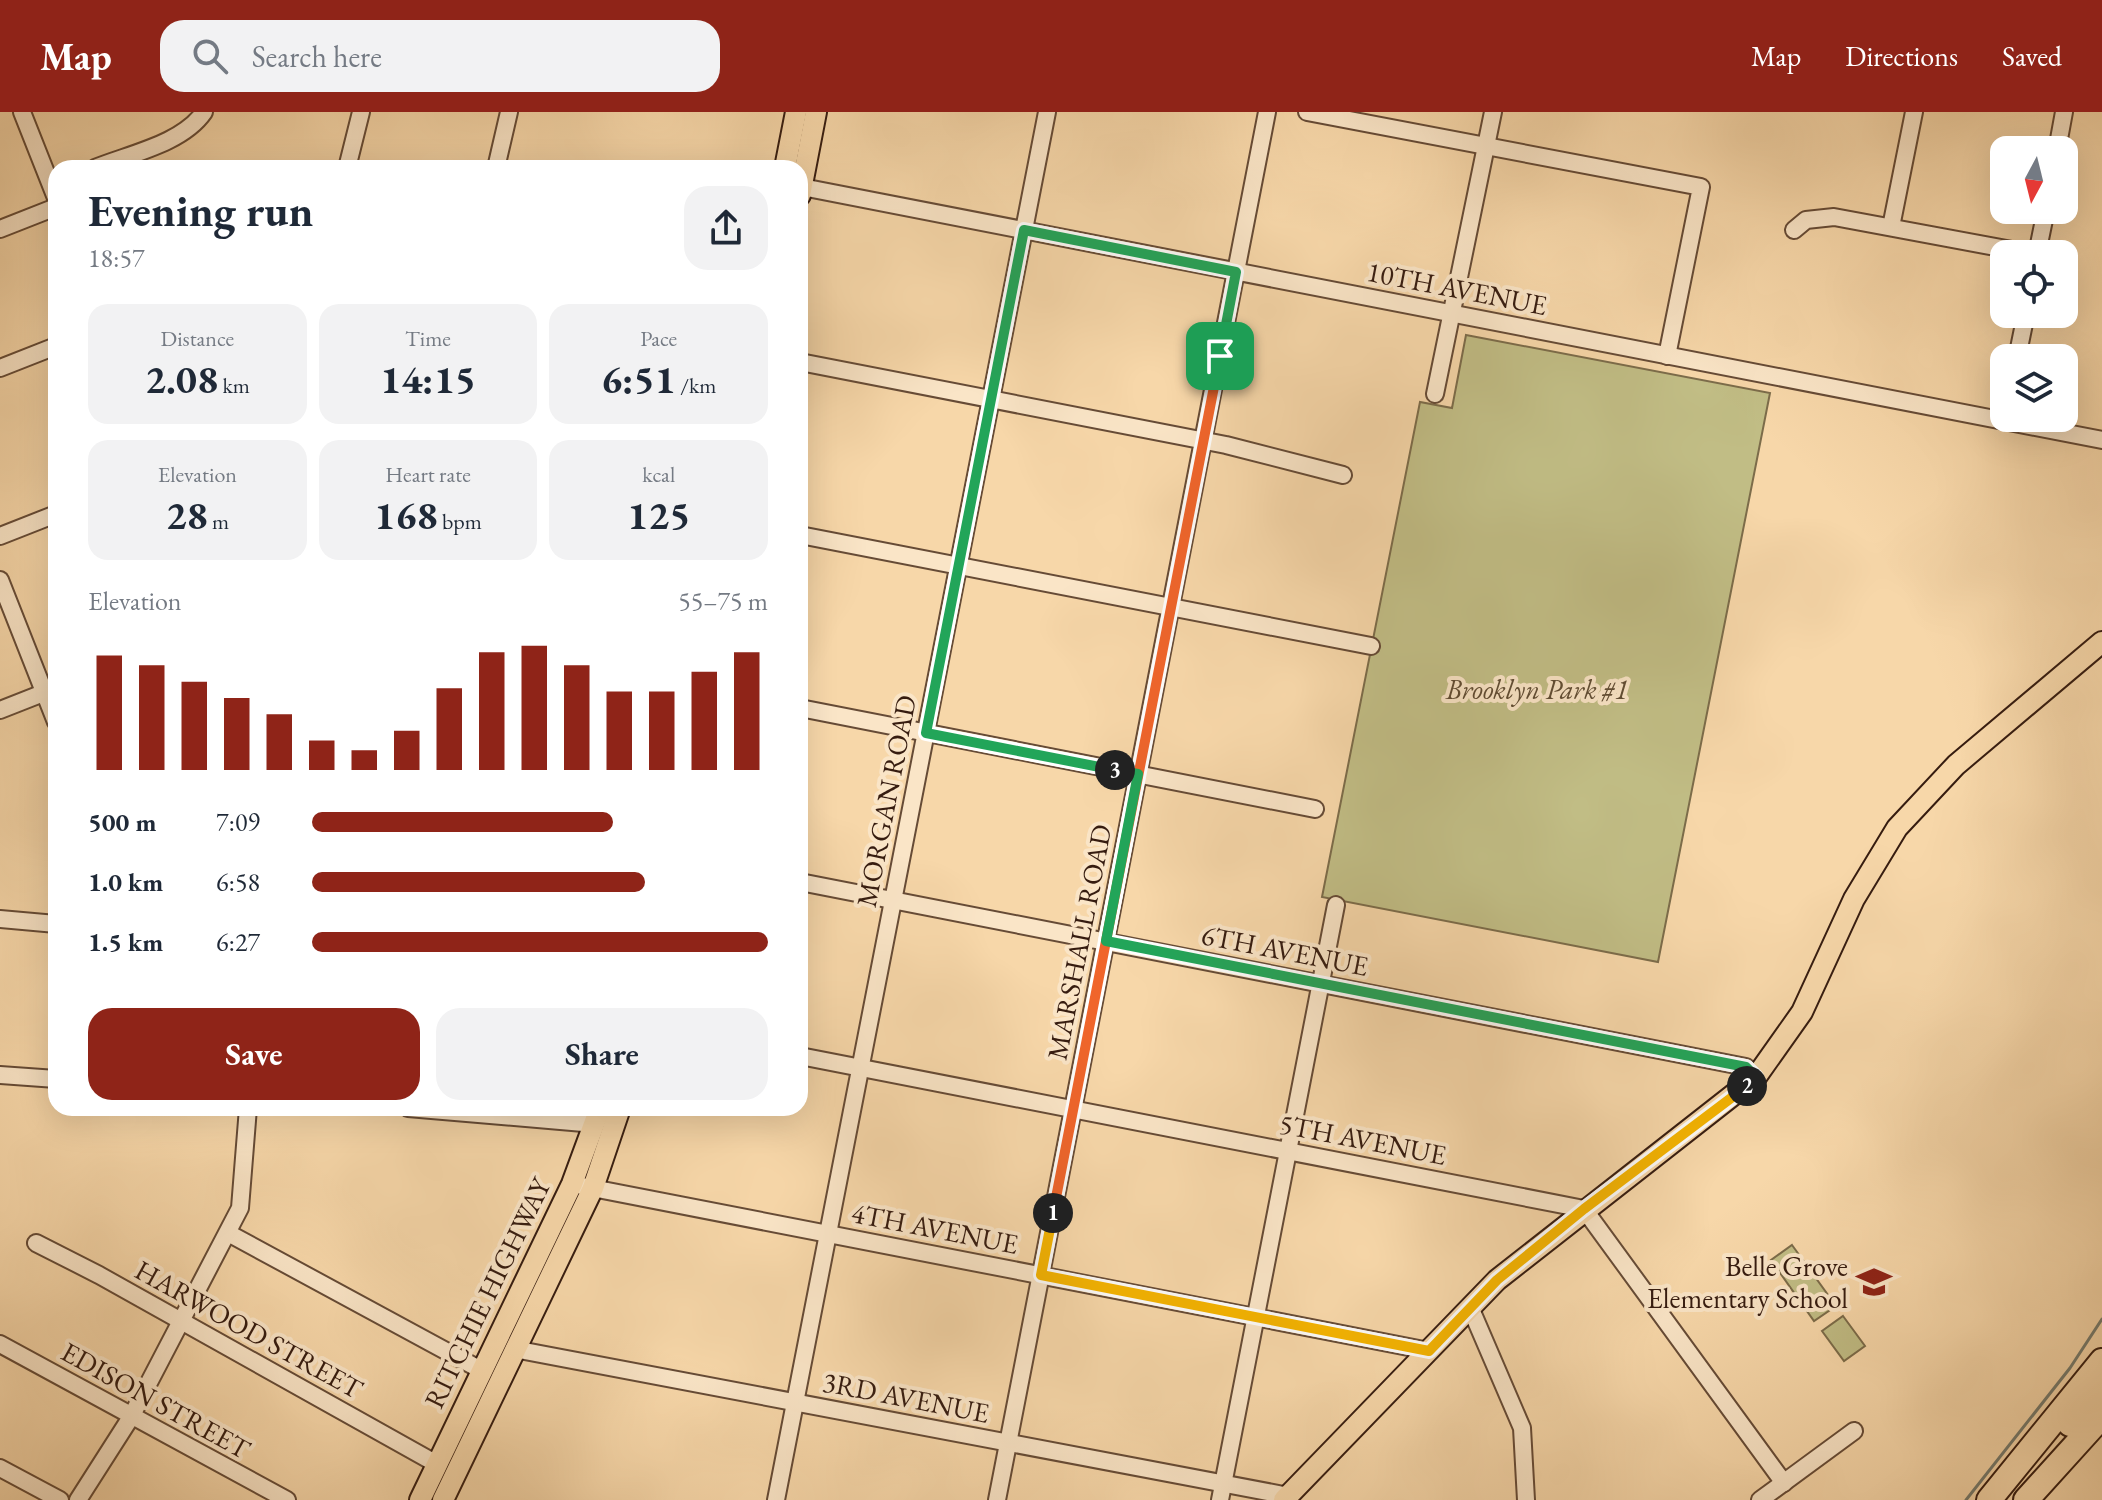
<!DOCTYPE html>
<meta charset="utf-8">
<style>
:root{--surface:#fff;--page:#f2f2f3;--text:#1f2937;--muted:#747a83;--accent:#8f2418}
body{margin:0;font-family:"EB Garamond",serif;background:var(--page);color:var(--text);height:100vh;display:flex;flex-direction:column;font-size:30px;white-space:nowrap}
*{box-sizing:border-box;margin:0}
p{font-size:26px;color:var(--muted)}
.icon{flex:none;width:44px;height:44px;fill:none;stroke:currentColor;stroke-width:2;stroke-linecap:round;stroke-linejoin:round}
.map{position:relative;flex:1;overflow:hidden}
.panel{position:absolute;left:48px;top:48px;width:760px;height:956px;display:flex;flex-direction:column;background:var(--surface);border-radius:24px;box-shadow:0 8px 32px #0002}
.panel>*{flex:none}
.needle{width:52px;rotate:187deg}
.controls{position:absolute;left:1990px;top:24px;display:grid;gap:16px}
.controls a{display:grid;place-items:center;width:88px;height:88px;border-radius:16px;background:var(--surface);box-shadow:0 8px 32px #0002;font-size:40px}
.pin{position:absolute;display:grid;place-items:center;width:68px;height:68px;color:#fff;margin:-34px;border-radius:16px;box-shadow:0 4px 12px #0006}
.km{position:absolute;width:40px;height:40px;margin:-20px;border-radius:50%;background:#222;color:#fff;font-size:22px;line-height:40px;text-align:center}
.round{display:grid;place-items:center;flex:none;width:84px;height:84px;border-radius:24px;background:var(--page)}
.summary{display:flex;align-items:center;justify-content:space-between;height:136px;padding:0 40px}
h1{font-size:44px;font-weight:700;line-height:60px}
.stats{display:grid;grid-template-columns:repeat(3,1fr);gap:12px;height:136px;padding:8px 40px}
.stats div{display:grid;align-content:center;border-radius:20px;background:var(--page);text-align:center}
.stats b{font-size:40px;font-weight:700}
.stats small{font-size:22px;font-weight:400}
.stats p{font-size:22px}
.chart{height:224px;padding:16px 40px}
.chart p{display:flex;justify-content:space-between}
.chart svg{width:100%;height:144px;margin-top:8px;stroke:var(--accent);stroke-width:6}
.primary-button{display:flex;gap:16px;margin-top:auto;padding:16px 40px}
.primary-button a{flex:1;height:92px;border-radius:24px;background:var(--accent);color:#fff;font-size:32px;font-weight:700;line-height:92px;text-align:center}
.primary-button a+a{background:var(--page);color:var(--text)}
ul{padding:0 40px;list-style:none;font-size:26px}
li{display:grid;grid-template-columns:128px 96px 1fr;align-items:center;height:60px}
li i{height:20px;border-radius:10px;background:var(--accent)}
header{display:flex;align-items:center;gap:48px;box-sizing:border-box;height:112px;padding:0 40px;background:var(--accent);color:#fff}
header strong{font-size:38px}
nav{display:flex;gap:44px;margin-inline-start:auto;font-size:28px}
.search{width:560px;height:72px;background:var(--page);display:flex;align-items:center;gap:20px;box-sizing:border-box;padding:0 28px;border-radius:24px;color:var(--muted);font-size:30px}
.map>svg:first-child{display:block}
.green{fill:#c1bd85;stroke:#7c6c4a;stroke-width:2}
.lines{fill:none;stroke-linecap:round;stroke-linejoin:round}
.stream{stroke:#747a6d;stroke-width:3}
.minor-casing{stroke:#664b36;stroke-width:20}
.major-casing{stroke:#361c10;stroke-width:24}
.highway-casing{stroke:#361c10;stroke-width:28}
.minor{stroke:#fae5c7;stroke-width:16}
.major{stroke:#f7d7a9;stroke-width:20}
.highway{stroke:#f7d7a9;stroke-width:24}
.split-1-casing{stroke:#fff;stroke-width:16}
.split-2-casing{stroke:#fff;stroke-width:16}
.split-3-casing{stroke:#fff;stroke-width:16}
.split-4-casing{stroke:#fff;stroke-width:16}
.split-1{stroke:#f0652b;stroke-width:10}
.split-2{stroke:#f5b400;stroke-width:10}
.split-3{stroke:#22a559;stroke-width:10}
.split-4{stroke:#22a559;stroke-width:10}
.labels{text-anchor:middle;stroke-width:8;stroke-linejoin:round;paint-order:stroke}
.street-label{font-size:28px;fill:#361c10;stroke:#fae5c7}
.park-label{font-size:28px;font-style:italic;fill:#604c33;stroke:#fae5c7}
.poi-label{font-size:28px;fill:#361c10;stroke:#fae5c7;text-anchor:end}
</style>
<header>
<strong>Map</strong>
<div class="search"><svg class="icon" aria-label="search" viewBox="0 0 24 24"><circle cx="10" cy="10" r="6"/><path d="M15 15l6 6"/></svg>Search here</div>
<nav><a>Map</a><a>Directions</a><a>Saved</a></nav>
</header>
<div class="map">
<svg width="2102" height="1388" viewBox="0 0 2102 1388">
<rect width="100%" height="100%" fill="#f7d7a9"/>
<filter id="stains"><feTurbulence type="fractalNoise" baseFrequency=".0025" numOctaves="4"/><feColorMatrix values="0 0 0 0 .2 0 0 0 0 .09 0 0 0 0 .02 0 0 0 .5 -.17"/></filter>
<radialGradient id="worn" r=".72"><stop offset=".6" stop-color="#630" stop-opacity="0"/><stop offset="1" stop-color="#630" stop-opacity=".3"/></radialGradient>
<g class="green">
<path d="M1466 223 1770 281 1658 850 1322 785 1420 290 1452 296Z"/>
<path d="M1792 1133 1836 1194 1814 1209 1771 1148Z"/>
<path d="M1843 1204 1865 1234 1844 1249 1822 1219Z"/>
</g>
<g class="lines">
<path class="stream" d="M1966 1388 2070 1256 2102 1207"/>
<g class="minor-casing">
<g id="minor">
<path d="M22 0 56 86"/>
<path d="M1307 0 1701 75 1667 244"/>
<path d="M2057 38 2064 0"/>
<path d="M95 56C129 42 182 32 204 0"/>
<path d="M347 56 361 0"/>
<path d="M496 56 509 0"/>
<path d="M802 75 2102 328"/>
<path d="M1891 115 1914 0"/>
<path d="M0 117 56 95"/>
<path d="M1794 118 1806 108 1834 105 2033 142"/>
<path d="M2037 142 2046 98"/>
<path d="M2017 246 2026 202"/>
<path d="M800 250 1226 333 1343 363"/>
<path d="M0 256 56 234"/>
<path d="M1435 282 1493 0"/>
<path d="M800 423 1371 534"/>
<path d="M0 424 56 402"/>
<path d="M0 468 56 610"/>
<path d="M800 596 1315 697"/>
<path d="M0 598 56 576"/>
<path d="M800 770 1746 955 1756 965"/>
<path d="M0 807 56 812"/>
<path d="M800 944 1584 1097 1784 1371"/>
<path d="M0 963 56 967"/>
<path d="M408 996 595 1012"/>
<path d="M582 1074 1429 1239"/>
<path d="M228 1121 481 1258"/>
<path d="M36 1131 99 1163 435 1351"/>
<path d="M1470 1195 1522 1316 1526 1388"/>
<path d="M0 1232 287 1388"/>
<path d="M514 1237 1289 1384"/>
<path d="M0 1356 60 1388"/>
<path d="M78 1388 131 1305 240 1096 248 996"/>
<path d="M776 1388 1047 0"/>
<path d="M997 1388 1267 0"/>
<path d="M1220 1388 1336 793"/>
<path d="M1760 1388 1854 1319"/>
</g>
</g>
<g class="major-casing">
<g id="major">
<path d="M785 56 796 0"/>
<path d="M800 83 816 0"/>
<path d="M420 1388 572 1072 600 996"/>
<path d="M443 1388 593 1076 620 996"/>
<path d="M1284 1388 1497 1168 1756 965 1802 900 1854 787 1897 716 1956 653 2102 530"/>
</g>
</g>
<g class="highway-casing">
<g id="highway">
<path d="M2070 1312 2102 1279"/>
<path d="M1989 1388 2102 1249"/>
<path d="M2026 1388 2102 1304"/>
</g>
</g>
<use href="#minor" class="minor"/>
<use href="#major" class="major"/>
<use href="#highway" class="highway"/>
</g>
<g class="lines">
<g class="split-1-casing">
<path id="split-1" d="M1053 1101 1220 244"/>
</g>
<g class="split-2-casing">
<path id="split-2" d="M1053 1101 1041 1163 1429 1239 1497 1168 1584 1097 1747 974"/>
</g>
<g class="split-3-casing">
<path id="split-3" d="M1115 658 1138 662 1106 829 1746 955 1756 965 1747 974"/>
</g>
<g class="split-4-casing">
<path id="split-4" d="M1115 658 926 621 1024 118 1236 160 1220 244"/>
</g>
<use href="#split-1" class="split-1"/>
<use href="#split-2" class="split-2"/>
<use href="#split-3" class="split-3"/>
<use href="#split-4" class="split-4"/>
</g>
<defs>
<g id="school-bare" transform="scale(2.76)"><path d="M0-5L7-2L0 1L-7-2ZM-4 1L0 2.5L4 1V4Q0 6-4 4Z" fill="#8f2418" stroke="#fae5c7" stroke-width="2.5" paint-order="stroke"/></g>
</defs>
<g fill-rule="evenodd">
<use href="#school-bare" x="1874" y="1170"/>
</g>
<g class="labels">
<g class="street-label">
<text transform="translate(1457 176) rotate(11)" y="10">10TH AVENUE</text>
<text transform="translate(886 689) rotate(-79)" y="10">MORGAN ROAD</text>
<text transform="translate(1079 830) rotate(-79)" y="10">MARSHALL ROAD</text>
<text transform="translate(1285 838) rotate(11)" y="10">6TH AVENUE</text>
<text transform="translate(1363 1027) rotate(11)" y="10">5TH AVENUE</text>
<text transform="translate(935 1116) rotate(11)" y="10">4TH AVENUE</text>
<text transform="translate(487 1181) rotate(-64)" y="10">RITCHIE HIGHWAY</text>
<text transform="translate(249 1217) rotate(29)" y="10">HARWOOD STREET</text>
<text transform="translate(906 1285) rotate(11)" y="10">3RD AVENUE</text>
<text transform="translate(156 1288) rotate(29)" y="10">EDISON STREET</text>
</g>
<g class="park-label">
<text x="1537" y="587">Brooklyn Park #1</text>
</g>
<g class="poi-label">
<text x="1848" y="1164">Belle Grove<tspan x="1848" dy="32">Elementary School</tspan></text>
</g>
</g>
<rect width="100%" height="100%" filter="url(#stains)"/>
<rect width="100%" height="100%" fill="url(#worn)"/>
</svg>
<div class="controls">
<a><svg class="needle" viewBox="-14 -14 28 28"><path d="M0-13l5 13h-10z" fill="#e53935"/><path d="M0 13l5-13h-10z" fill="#747a83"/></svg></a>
<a><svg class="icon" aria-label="locate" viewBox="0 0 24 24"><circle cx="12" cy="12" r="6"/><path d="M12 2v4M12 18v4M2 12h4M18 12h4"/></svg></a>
<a><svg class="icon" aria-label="layers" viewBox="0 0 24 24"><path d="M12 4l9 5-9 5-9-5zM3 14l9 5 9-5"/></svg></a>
</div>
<div class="pin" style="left:1220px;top:244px;background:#1e9e55"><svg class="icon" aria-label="arrive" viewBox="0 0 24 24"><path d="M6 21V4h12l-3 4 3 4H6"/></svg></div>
<b class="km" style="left:1053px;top:1101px">1</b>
<b class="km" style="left:1747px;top:974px">2</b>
<b class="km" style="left:1115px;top:658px">3</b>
<section class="panel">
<div class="summary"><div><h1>Evening run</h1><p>18:57</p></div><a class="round"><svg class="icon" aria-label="share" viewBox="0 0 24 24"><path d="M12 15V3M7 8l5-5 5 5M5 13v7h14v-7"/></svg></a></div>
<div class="stats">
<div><p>Distance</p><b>2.08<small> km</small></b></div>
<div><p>Time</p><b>14:15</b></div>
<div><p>Pace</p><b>6:51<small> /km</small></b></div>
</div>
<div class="stats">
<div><p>Elevation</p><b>28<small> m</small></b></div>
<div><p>Heart rate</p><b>168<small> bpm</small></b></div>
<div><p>kcal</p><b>125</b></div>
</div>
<div class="chart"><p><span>Elevation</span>55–75 m</p>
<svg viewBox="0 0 160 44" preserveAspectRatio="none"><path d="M5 44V9M15 44V12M25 44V17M35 44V22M45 44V27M55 44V35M65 44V38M75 44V32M85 44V19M95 44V8M105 44V6M115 44V12M125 44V20M135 44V20M145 44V14M155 44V8"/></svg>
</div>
<ul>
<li><b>500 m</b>7:09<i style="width:66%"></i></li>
<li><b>1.0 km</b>6:58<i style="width:73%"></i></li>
<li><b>1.5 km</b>6:27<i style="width:100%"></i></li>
</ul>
<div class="primary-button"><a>Save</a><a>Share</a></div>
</section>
</div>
